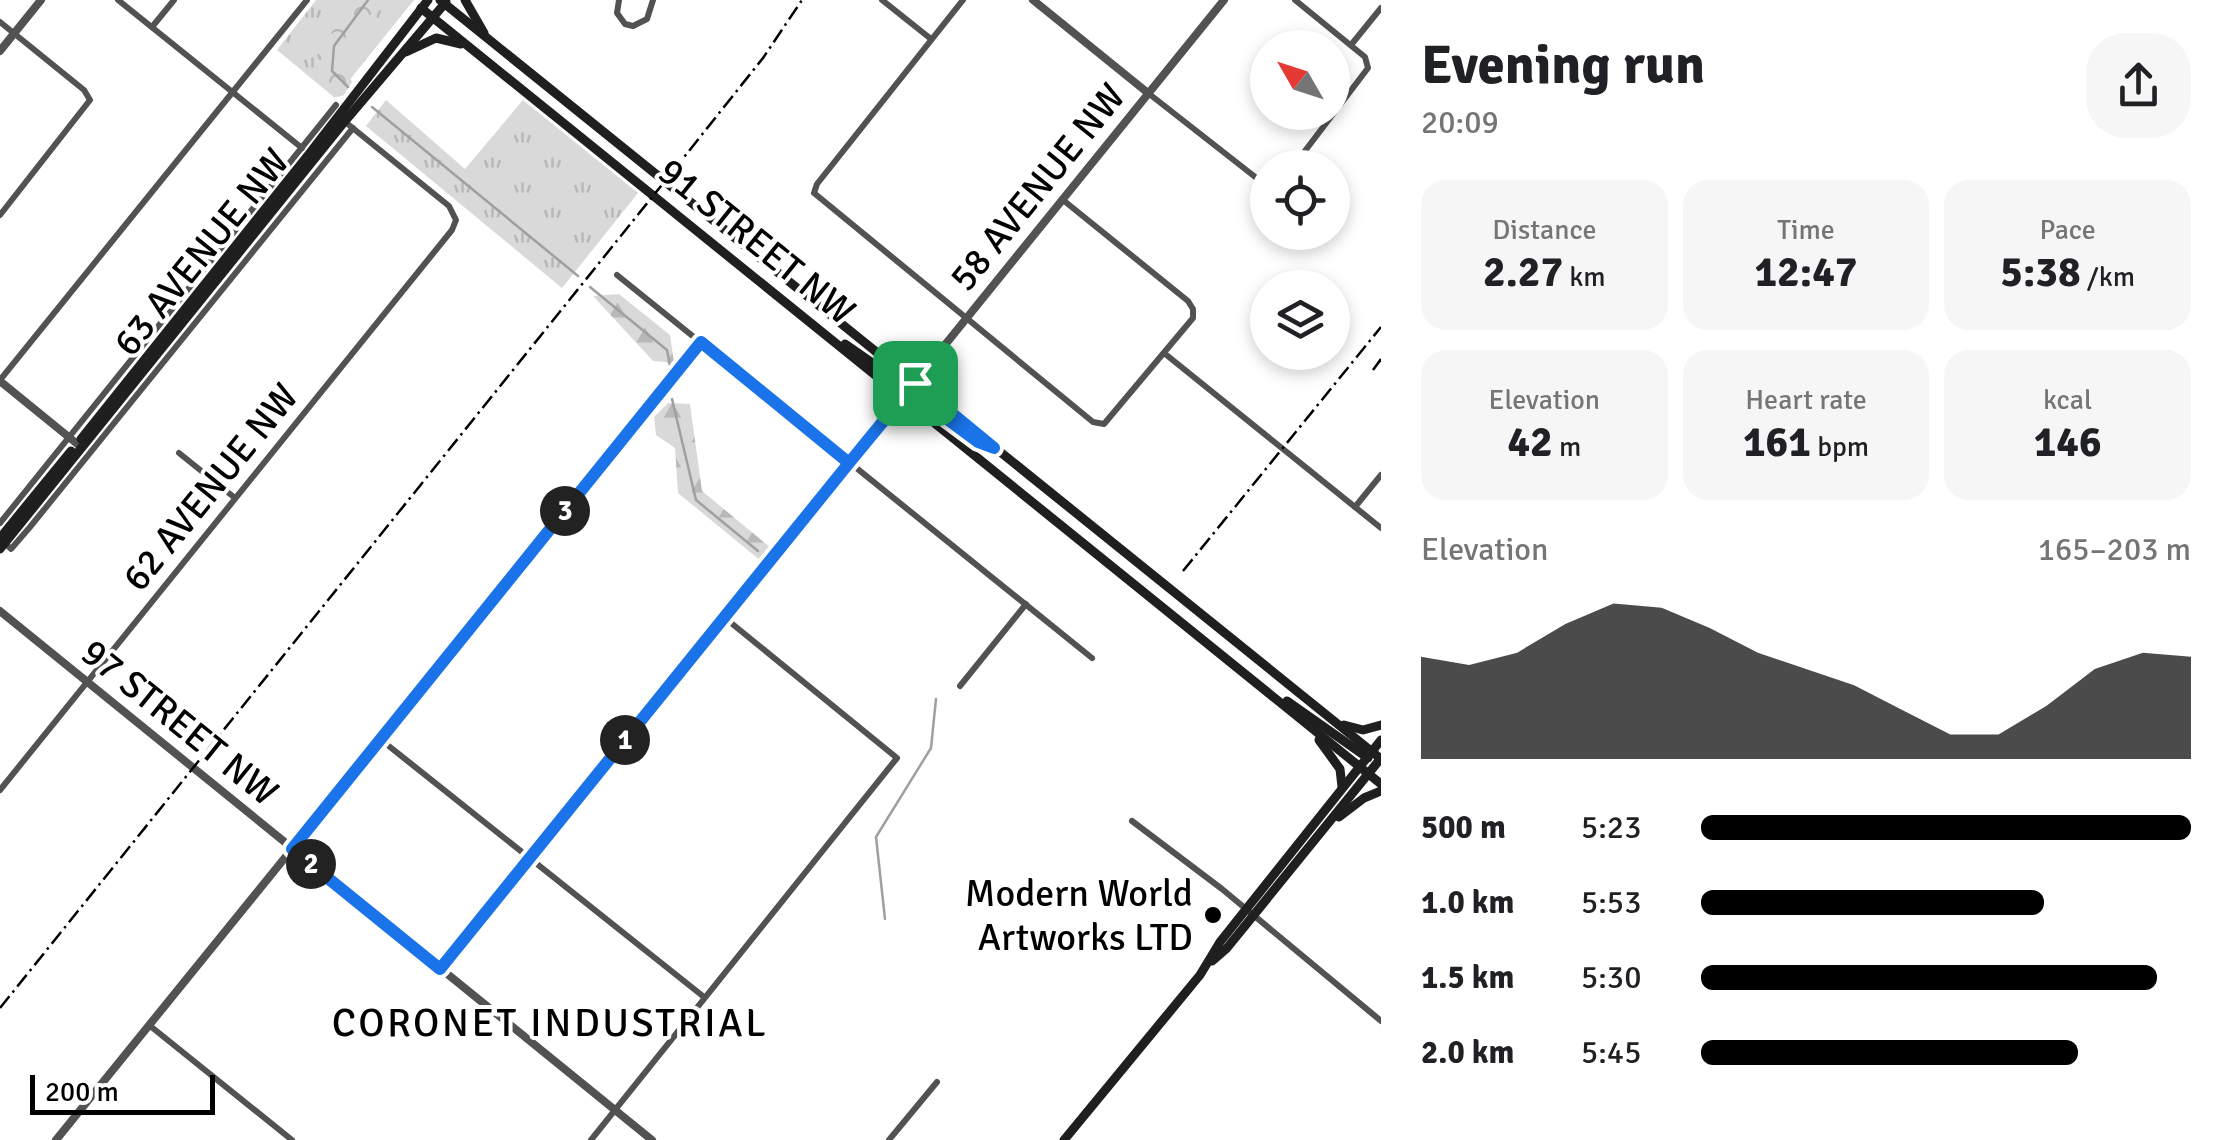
<!DOCTYPE html>
<meta charset="utf-8">
<style>
:root{--surface:#fff;--page:#f6f6f6;--text:#202124;--muted:#757577;--accent:#000}
body{margin:0;font-family:Signika,sans-serif;background:var(--page);color:var(--text);height:100vh;display:flex;flex-direction:column;font-size:38px;white-space:nowrap}
*{box-sizing:border-box;margin:0}
p{font-size:32px;color:var(--muted)}
.icon{flex:none;width:55px;height:55px;fill:none;stroke:currentColor;stroke-width:2;stroke-linecap:round;stroke-linejoin:round}
.map{position:relative;flex:1;overflow:hidden}
.sheet{display:flex;flex-direction:column;background:var(--surface);width:850px}
.sheet>*{flex:none}
.needle{width:65px;rotate:309deg}
.buttons{position:absolute;left:1250px;top:30px;display:grid;gap:20px}
.buttons a{display:grid;place-items:center;width:100px;height:100px;border-radius:50%;background:var(--surface);box-shadow:0 5px 15px #0003;font-size:50px}
.scale{position:absolute;left:30px;bottom:25px;width:185px;box-sizing:border-box;padding-left:10px;border:5px solid #000;border-top:0;font-size:28px;line-height:35px;white-space:nowrap;color:#000;-webkit-text-stroke:8px #fff;paint-order:stroke}
.pin{position:absolute;display:grid;place-items:center;width:85px;height:85px;color:#fff;margin:-42px;border-radius:20px;box-shadow:0 5px 15px #0006}
.km{position:absolute;width:50px;height:50px;margin:-25px;border-radius:50%;background:#222;color:#fff;font-size:28px;line-height:50px;text-align:center}
.round{display:grid;place-items:center;flex:none;width:105px;height:105px;border-radius:40px;background:var(--page)}
.summary{display:flex;align-items:center;justify-content:space-between;height:170px;padding:0 40px}
h1{font-size:55px;font-weight:700;line-height:75px}
.stats{display:grid;grid-template-columns:repeat(3,1fr);gap:15px;height:170px;padding:10px 40px}
.stats div{display:grid;align-content:center;border-radius:25px;background:var(--page);text-align:center}
.stats b{font-size:42px;font-weight:700}
.stats small{font-size:28px;font-weight:400}
.stats p{font-size:28px}
.chart{height:280px;padding:20px 40px}
.chart p{display:flex;justify-content:space-between}
.chart svg{width:100%;height:180px;margin-top:10px;fill:var(--accent);opacity:.7}
ul{padding:0 40px;list-style:none;font-size:32px}
li{display:grid;grid-template-columns:160px 120px 1fr;align-items:center;height:75px}
li i{height:25px;border-radius:12px;background:var(--accent)}
main{display:flex;flex:1;min-height:0}
.map>svg:first-child{display:block}
.grass{fill:url(#grass-tufts)}
.forest{fill:url(#forest-firs)}
.park{fill:url(#park-crowns)}
.lines{fill:none;stroke-linecap:round;stroke-linejoin:round}
.stream{stroke:#a0a0a0;stroke-width:2.5}
.minor{stroke:#525252;stroke-width:6}
.tertiary{stroke:#525252;stroke-width:8}
.secondary{stroke:#1f1f1f;stroke-width:9}
.rail{stroke:#000;stroke-width:2.5;stroke-dasharray:15 5 2.5 5;stroke-linecap:butt}
.route-casing{stroke:#fff;stroke-width:20}
.route{stroke:#1a73e8;stroke-width:12}
.poi-dot{fill:#000;stroke:#fff;stroke-width:4}
.labels{text-anchor:middle;stroke-width:8;stroke-linejoin:round;paint-order:stroke}
.street-label{font-size:38px;fill:#000;stroke:#fff}
.poi-label{font-size:38px;fill:#000;stroke:#fff;text-anchor:end}
.neighbourhood-label{font-size:40px;letter-spacing:2.5px;fill:#000;stroke:#fff}
</style>
<main>
<div class="map">
<svg width="1381" height="1140" viewBox="0 0 1381 1140">
<defs>
<pattern id="grass-tufts" width="24" height="20" patternUnits="userSpaceOnUse" patternTransform="scale(2.5)"><rect width="24" height="20" fill="#d9d9d9"/><path d="M3 7l-1-3M5 7V3M7 7l1-3M15 17l-1-3M17 17v-4M19 17l1-3" fill="none" stroke="#b8b8b8"/></pattern>
<pattern id="forest-firs" width="22" height="20" patternUnits="userSpaceOnUse" patternTransform="scale(2.5)"><rect width="22" height="20" fill="#d9d9d9"/><path d="M5 1l3.5 6h-7zM16 11l3.5 6h-7z" fill="#b8b8b8"/></pattern>
<pattern id="park-crowns" width="20" height="18" patternUnits="userSpaceOnUse" patternTransform="scale(2.5)"><rect width="20" height="18" fill="#d9d9d9"/><path d="M2 6a3 3 0 1 1 6 0M12 15a3 3 0 1 1 6 0" fill="none" stroke="#b8b8b8"/></pattern>
</defs>
<rect width="100%" height="100%" fill="#fff"/>
<g class="grass">
<path d="M316 0H414L335 98 277 50Z"/>
<path d="M386 100 465 169 523 100 638 193 562 288 366 126Z"/>
</g>
<g class="forest">
<path d="M619 294 670 335 674 363 653 361 593 296Z"/>
<path d="M668 403 690 404 702 491 771 548 761 561 678 493 675 448 656 435 654 417Z"/>
</g>
<path class="park" d="M348 0H387L343 59 352 82 344 95 337 97 330 92 314 61 319 52 325 53 335 37 331 33 341 20V8Z"/>
<g class="lines">
<g class="stream">
<path d="M348 87 332 71 334 46 368 0"/>
<path d="M372 107 578 276"/>
<path d="M590 287 667 350 670 366"/>
<path d="M672 399 696 500 758 551"/>
<path d="M885 919 876 837 931 748 936 699"/>
</g>
<g class="minor">
<path d="M118 0 302 148"/>
<path d="M619 0 617 13 625 24 633 26 647 19 653 0"/>
<path d="M882 0 931 39"/>
<path d="M963 0 817 184 814 193 1093 422 1104 424 1193 318V309L1188 301 1063 200"/>
<path d="M0 22 84 90 90 100 0 215"/>
<path d="M152 27 174 0"/>
<path d="M1351 45 1381 8"/>
<path d="M1148 93 1268 187"/>
<path d="M1292 168 1368 68 1365 57 1295 0"/>
<path d="M617 275 1092 658"/>
<path d="M1164 353 1381 528"/>
<path d="M0 380 307 0"/>
<path d="M179 453 235 498"/>
<path d="M1355 507 1381 475"/>
<path d="M0 523 336 105"/>
<path d="M5 543 11 549 30 527 353 128"/>
<path d="M960 686 1026 604"/>
<path d="M380 739 704 997"/>
<path d="M0 790 452 230 456 220 449 206 344 121"/>
<path d="M1132 821 1222 889 1381 1021"/>
<path d="M292 849 701 342"/>
<path d="M149 1025 292 1140"/>
<path d="M591 1140 897 758 725 618"/>
<path d="M889 1140 937 1082"/>
</g>
<g class="tertiary">
<path d="M1033 0 1148 93"/>
<path d="M0 51 41 0"/>
<path d="M0 381 81 447"/>
<path d="M0 611 652 1140"/>
<path d="M440 969 1224 0"/>
<path d="M56 1140 292 849"/>
</g>
<g class="secondary">
<path d="M440 0 1381 759"/>
<path d="M465 0 484 33"/>
<path d="M421 8 1381 784"/>
<path d="M406 52 436 38 461 44"/>
<path d="M845 344 901 383H915"/>
<path d="M903 397 916 396 968 434"/>
<path d="M81 439 309 154 428 0"/>
<path d="M0 538 71 451"/>
<path d="M0 549 345 121 446 2"/>
<path d="M1287 701 1368 758"/>
<path d="M1344 725 1363 730 1381 725"/>
<path d="M1319 740 1340 769 1342 787"/>
<path d="M1339 817 1364 798 1381 791"/>
<path d="M1212 961 1227 948 1381 758"/>
<path d="M1064 1140 1200 975 1220 942 1381 740"/>
</g>
<g class="rail">
<path d="M1373 370 1381 359"/>
<path d="M1183 571 1381 327"/>
<path d="M0 1008 665 181 763 58 802 0"/>
</g>
</g>
<g class="lines">
<g class="route-casing">
<path id="route" d="M915 383 849 463 440 969 292 849 701 342 849 463 898 403 903 397 916 396 978 442 994 448 915 383"/>
</g>
<use href="#route" class="route"/>
</g>
<circle class="poi-dot" cx="1213" cy="915" r="10"/>
<g class="labels">
<g class="street-label">
<text transform="translate(1037 187) rotate(-51)" y="13">58 AVENUE NW</text>
<text transform="translate(757 241) rotate(39)" y="13">91 STREET NW</text>
<text transform="translate(201 252) rotate(-51)" y="13">63 AVENUE NW</text>
<text transform="translate(210 487) rotate(-51)" y="13">62 AVENUE NW</text>
<text transform="translate(180 722) rotate(39)" y="13">97 STREET NW</text>
</g>
<g class="poi-label">
<text x="1193" y="906">Modern World<tspan x="1193" dy="44">Artworks LTD</tspan></text>
</g>
<g class="neighbourhood-label">
<text x="550" y="1036">CORONET INDUSTRIAL</text>
</g>
</g>
</svg>
<div class="buttons">
<a><svg class="needle" viewBox="-14 -14 28 28"><path d="M0-13l5 13h-10z" fill="#e53935"/><path d="M0 13l5-13h-10z" fill="#757577"/></svg></a>
<a><svg class="icon" aria-label="locate" viewBox="0 0 24 24"><circle cx="12" cy="12" r="6"/><path d="M12 2v4M12 18v4M2 12h4M18 12h4"/></svg></a>
<a><svg class="icon" aria-label="layers" viewBox="0 0 24 24"><path d="M12 4l9 5-9 5-9-5zM3 14l9 5 9-5"/></svg></a>
</div>
<div class="scale">200 m</div>
<div class="pin" style="left:915px;top:383px;background:#1e9e55"><svg class="icon" aria-label="arrive" viewBox="0 0 24 24"><path d="M6 21V4h12l-3 4 3 4H6"/></svg></div>
<b class="km" style="left:625px;top:740px">1</b>
<b class="km" style="left:311px;top:864px">2</b>
<b class="km" style="left:565px;top:511px">3</b>
</div>
<section class="sheet">
<div class="summary"><div><h1>Evening run</h1><p>20:09</p></div><a class="round"><svg class="icon" aria-label="share" viewBox="0 0 24 24"><path d="M12 15V3M7 8l5-5 5 5M5 13v7h14v-7"/></svg></a></div>
<div class="stats">
<div><p>Distance</p><b>2.27<small> km</small></b></div>
<div><p>Time</p><b>12:47</b></div>
<div><p>Pace</p><b>5:38<small> /km</small></b></div>
</div>
<div class="stats">
<div><p>Elevation</p><b>42<small> m</small></b></div>
<div><p>Heart rate</p><b>161<small> bpm</small></b></div>
<div><p>kcal</p><b>146</b></div>
</div>
<div class="chart"><p><span>Elevation</span>165–203 m</p>
<svg viewBox="0 0 160 44" preserveAspectRatio="none"><path d="M0 44V19L10 21L20 18L30 11L40 6L50 7L60 12L70 18L80 22L90 26L100 32L110 38L120 38L130 31L140 22L150 18L160 19V44z"/></svg>
</div>
<ul>
<li><b>500 m</b>5:23<i style="width:100%"></i></li>
<li><b>1.0 km</b>5:53<i style="width:70%"></i></li>
<li><b>1.5 km</b>5:30<i style="width:93%"></i></li>
<li><b>2.0 km</b>5:45<i style="width:77%"></i></li>
</ul>
</section>
</main>
